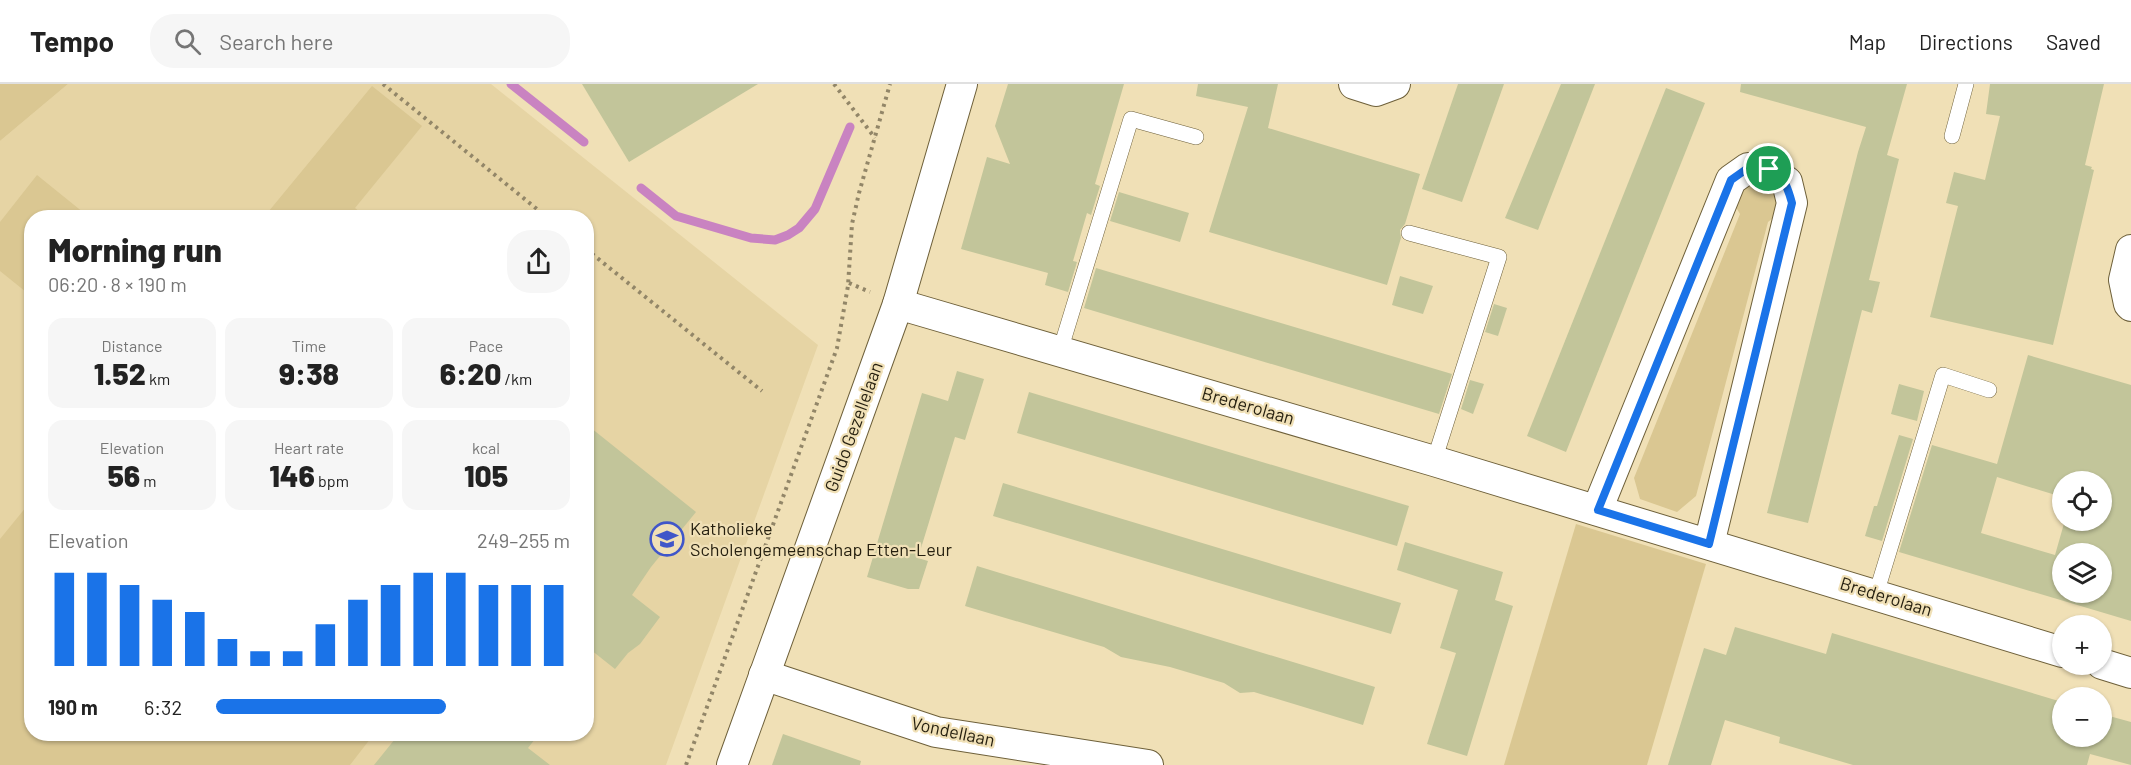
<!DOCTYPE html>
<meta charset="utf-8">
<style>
:root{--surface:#fff;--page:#f6f6f6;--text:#222;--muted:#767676;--line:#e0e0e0;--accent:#1a73e8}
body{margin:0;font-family:Barlow,sans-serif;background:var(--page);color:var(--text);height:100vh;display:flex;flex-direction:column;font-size:22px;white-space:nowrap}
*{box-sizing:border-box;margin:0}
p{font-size:20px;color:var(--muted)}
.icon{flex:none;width:33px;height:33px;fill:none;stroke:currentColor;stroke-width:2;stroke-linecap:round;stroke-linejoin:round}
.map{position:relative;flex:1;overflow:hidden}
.side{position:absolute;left:24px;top:126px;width:570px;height:531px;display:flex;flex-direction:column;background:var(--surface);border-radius:24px;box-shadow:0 2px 4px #0004}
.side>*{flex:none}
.fabs{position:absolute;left:2052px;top:387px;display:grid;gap:12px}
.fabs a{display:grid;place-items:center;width:60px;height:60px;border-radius:50%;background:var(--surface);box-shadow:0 2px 4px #0004;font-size:30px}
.pin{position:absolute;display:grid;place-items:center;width:51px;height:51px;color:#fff;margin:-26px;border:3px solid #fff;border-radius:50%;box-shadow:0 2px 6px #0007}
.round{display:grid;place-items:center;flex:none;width:63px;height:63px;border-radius:24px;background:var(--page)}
.head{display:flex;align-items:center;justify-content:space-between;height:102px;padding:0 24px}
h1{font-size:33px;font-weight:800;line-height:45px}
.metrics{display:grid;grid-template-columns:repeat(3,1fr);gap:9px;height:102px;padding:6px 24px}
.metrics div{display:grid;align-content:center;border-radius:15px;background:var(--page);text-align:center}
.metrics b{font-size:30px;font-weight:800}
.metrics small{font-size:16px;font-weight:400}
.metrics p{font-size:16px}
.chart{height:168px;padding:12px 24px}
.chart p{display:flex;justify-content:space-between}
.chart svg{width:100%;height:108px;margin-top:6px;stroke:var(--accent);stroke-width:6}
ul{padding:0 24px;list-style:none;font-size:20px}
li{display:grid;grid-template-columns:96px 72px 1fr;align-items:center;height:45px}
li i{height:15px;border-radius:8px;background:var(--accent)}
header{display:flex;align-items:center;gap:36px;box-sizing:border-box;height:84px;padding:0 30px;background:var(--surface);border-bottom:2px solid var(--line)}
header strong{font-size:28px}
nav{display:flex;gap:33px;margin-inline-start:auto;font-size:21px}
.search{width:420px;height:54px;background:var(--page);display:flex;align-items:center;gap:15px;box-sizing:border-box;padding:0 21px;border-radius:24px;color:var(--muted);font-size:22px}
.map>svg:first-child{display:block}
.built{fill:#e6d4a4;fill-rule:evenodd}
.green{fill:#dac792}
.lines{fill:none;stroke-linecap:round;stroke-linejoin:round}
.stream{stroke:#c983c1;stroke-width:9}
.building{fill:#c2c59a;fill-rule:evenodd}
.lane-casing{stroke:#6e603a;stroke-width:16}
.street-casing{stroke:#6e603a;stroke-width:32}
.path{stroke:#928668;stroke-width:4;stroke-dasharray:3 4.5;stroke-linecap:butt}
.lane{stroke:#fff;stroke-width:15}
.street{stroke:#fff;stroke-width:30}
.route-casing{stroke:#fff;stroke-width:12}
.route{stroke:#1a73e8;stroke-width:8}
.labels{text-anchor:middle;stroke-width:4.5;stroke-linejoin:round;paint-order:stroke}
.street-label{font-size:18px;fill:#251f0f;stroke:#f0e0b6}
.poi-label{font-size:18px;fill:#251f0f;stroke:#f0e0b6;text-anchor:start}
</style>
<header>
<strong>Tempo</strong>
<div class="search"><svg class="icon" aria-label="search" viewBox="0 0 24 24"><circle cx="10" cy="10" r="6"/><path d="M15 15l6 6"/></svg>Search here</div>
<nav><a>Map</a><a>Directions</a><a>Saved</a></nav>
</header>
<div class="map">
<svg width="2131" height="681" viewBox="0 0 2131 681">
<rect width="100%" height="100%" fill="#f0e0b6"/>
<path class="built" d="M68 0H491L818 261 666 681H0V57ZM32 134H586V650H32Z"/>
<g class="green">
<path d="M0 0H68L0 57Z"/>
<path d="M372 2 422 42 355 124 366 133H264Z"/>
<path d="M37 91 89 133 32 134 31 212 0 187V138Z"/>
<path d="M1747 96 1773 99 1779 114 1778 130 1768 138 1696 412 1677 428 1640 415 1634 394 1740 130 1733 118Z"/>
<path d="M31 417 32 650H374L350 681H0V455Z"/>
<path d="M1576 440 1706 480 1647 681H1504Z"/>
</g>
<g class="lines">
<g class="stream">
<path d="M511 0 584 58"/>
<path d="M641 104 676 132 751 154 775 156 788 151 799 144 815 125 850 43"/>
</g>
</g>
<g class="building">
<path d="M582 0H758L629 78Z"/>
<path d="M1008 0H1124L1095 100 1100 102 1091 131 1087 129 1073 177 1077 178 1068 208 1045 201 1048 189 961 165 987 73 1010 80 995 42Z"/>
<path d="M1198 0H1278L1268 44 1420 90 1405 140 1400 146 1401 154 1387 201 1209 148 1248 23 1196 12Z"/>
<path d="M1458 0H1504L1462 118 1422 105Z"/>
<path d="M1561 0H1595L1538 146 1505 134Z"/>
<path d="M1741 0H1907L1887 71 1899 75 1869 196 1880 198 1872 229 1862 226 1808 439 1767 429 1858 68 1866 43 1740 8Z"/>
<path d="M1990 0H2104L2085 81 2092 83 2091 85 2094 86 2053 261 1930 233 1958 122 1946 119 1954 88 1985 96 2000 32 1986 30Z"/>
<path d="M1666 4 1705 19 1566 368 1527 352Z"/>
<path d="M1119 108 1189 129 1180 158 1110 137Z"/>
<path d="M1096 184 1452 290 1439 330 1084 224Z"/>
<path d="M1400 192 1433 202 1423 230 1392 221Z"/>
<path d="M1494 220 1507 224 1498 252 1485 248Z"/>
<path d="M2028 271 2131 301V537L1899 468 1932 361 1997 380ZM1997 393 2062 413V398H2102V436H2065L2055 471 1981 449ZM2062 470H2102V508H2062Z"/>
<path d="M957 287 984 295 965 356 955 353 918 474 928 477 919 505H908L867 493 922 309 948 317Z"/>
<path d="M1470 296 1484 300 1473 330 1461 325Z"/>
<path d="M1899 300 1924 307 1917 337 1891 330Z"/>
<path d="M1029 308 1409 422 1397 462 1017 349Z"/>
<path d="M586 340 696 428 651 483 632 511 660 533 640 560 628 569 615 585 586 562Z"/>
<path d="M1899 351 1913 355 1882 457 1865 452 1874 422H1877Z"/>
<path d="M1003 399 1401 519 1391 550 993 432Z"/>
<path d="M1405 458 1503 488 1495 516 1513 522 1467 672 1427 660 1456 569 1440 564 1458 506 1397 486Z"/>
<path d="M977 482 1375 603 1363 641 1254 608 1240 609 1224 599 1170 583 1121 573 1104 563 965 522Z"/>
<path d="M1735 543 1826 570 1832 549 2062 618V652H2102V630L2131 638V681L2090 670 2087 681H1853L1779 659 1780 653 1725 636 1711 681H1668L1704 564 1726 571Z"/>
<path d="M399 650H539L528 664 550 681H374Z"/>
<path d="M783 650 861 677 860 681H772Z"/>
</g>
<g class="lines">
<g class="lane-casing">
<g id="lane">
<path d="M1952 52 1966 0"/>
<path d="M1409 149 1499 173 1434 377"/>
<path d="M1060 267 1131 35 1196 53"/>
<path d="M1876 510 1943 291 1989 306"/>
</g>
</g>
<g class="street-casing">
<g id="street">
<path d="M1354 0 1376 7 1395 0"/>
<path d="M2131 166 2124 196 2129 220 2131 222"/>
<path d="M898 220 1434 377 2062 568"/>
<path d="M1597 426 1731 96 1748 84 1769 85 1787 98 1792 119 1709 460"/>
<path d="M2102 580 2131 589"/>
<path d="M764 591 936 648 1148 681"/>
<path d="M732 681 898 220 962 0"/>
</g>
</g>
<g class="path">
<path d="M383 0 548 134"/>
<path d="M834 0 875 54"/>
<path d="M586 165 762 307"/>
<path d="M849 199 870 208"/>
<path d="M686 681 837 264 848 202 852 140 859 109 890 0"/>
</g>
<use href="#lane" class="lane"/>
<use href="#street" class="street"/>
</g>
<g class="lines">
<g class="route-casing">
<path id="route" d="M1748 84C1779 85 1784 90 1792 119L1709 460 1598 426 1731 96Z"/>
</g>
<use href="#route" class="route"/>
</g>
<defs>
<g id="school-ring" transform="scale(1.725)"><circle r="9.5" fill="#f0e0b6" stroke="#4056c9" stroke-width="1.5"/><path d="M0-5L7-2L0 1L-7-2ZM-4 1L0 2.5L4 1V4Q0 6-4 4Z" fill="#4056c9"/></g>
</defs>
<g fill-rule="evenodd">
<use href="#school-ring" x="667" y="455"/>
</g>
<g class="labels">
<g class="street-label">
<text transform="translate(1248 322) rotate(16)" y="6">Brederolaan</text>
<text transform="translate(854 343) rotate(-70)" y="6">Guido Gezellelaan</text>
<text transform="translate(1886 513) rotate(17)" y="6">Brederolaan</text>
<text transform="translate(953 648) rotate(12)" y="6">Vondellaan</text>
</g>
<g class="poi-label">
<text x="690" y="451">Katholieke<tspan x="690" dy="21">Scholengemeenschap Etten-Leur</tspan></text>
</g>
</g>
</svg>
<div class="fabs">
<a><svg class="icon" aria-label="locate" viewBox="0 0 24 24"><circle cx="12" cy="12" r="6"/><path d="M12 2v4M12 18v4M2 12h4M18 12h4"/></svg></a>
<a><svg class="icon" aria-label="layers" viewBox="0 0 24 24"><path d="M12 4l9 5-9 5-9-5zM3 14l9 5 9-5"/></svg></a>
<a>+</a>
<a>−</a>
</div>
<div class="pin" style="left:1769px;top:85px;background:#1e9e55"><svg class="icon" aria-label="arrive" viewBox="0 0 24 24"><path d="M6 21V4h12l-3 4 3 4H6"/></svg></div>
<section class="side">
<div class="head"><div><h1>Morning run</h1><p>06:20 · 8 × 190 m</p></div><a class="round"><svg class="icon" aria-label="share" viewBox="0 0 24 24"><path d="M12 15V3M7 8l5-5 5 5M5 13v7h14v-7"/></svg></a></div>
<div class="metrics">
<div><p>Distance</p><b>1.52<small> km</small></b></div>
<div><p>Time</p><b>9:38</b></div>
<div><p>Pace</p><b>6:20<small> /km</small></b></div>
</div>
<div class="metrics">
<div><p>Elevation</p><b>56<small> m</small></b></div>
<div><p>Heart rate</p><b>146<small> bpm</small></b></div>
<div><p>kcal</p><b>105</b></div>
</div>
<div class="chart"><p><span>Elevation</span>249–255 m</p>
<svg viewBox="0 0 160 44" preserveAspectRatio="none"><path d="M5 44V6M15 44V6M25 44V11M35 44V17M45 44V22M55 44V33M65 44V38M75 44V38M85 44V27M95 44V17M105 44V11M115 44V6M125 44V6M135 44V11M145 44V11M155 44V11"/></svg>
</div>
<ul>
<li><b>190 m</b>6:32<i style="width:65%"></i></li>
</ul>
</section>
</div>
